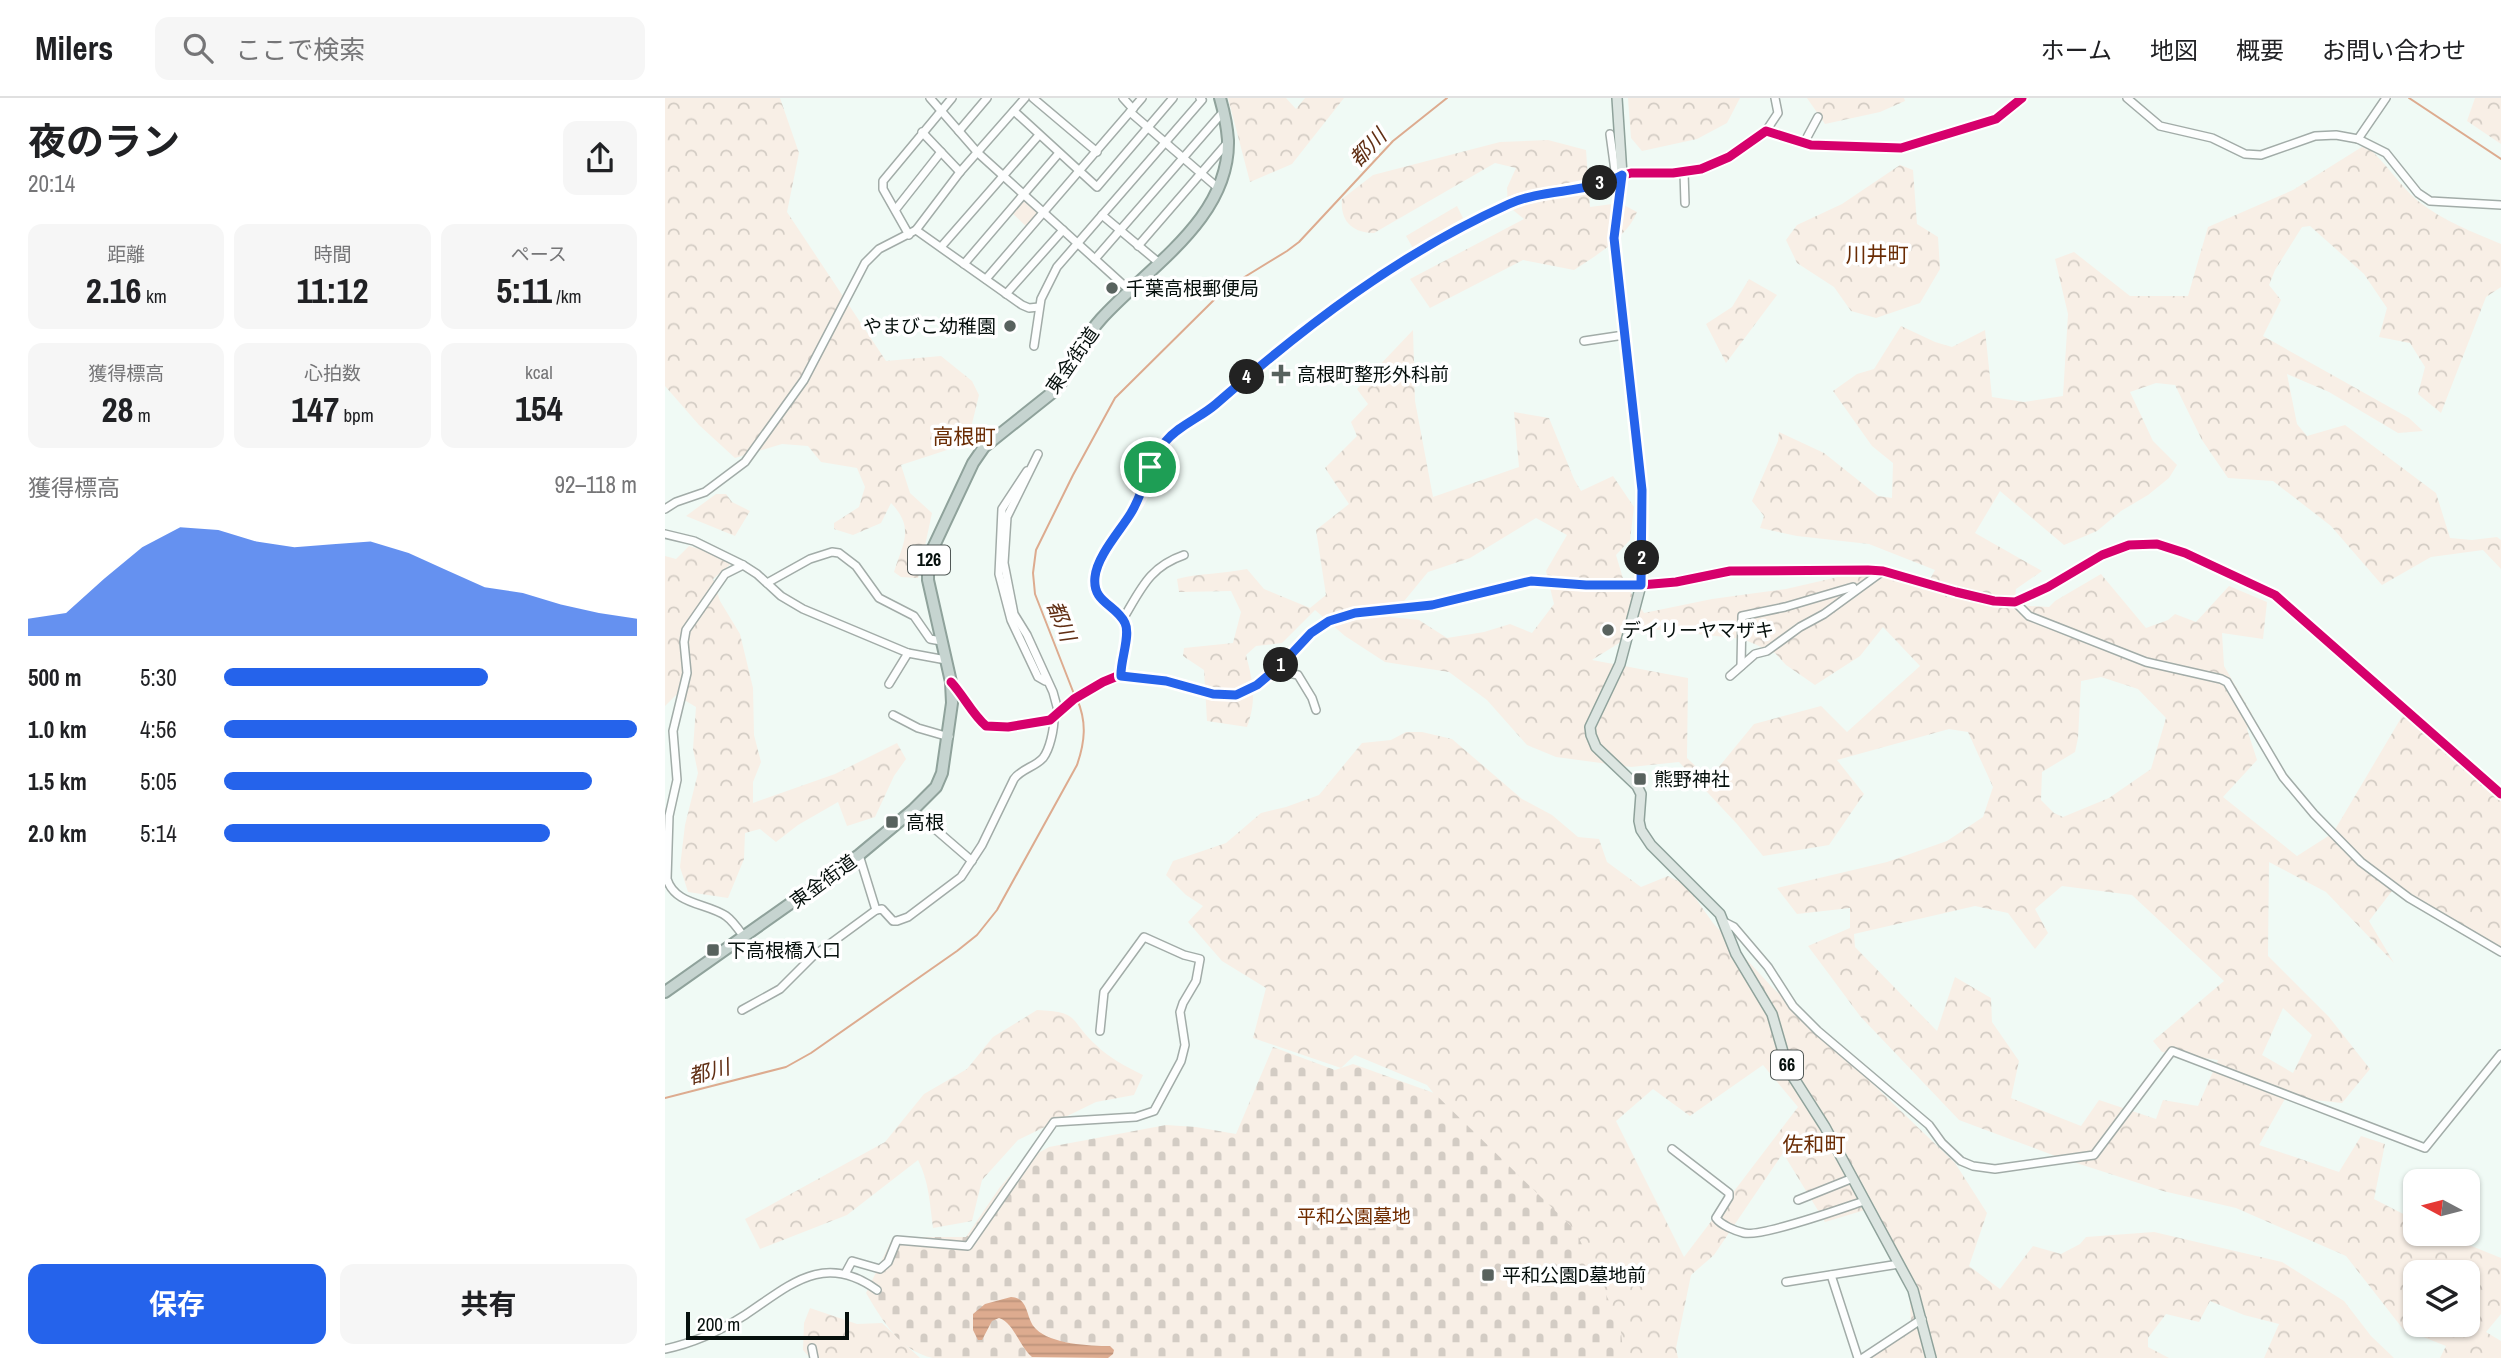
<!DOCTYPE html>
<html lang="ja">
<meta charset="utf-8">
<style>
:root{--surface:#fff;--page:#f6f6f6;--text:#202124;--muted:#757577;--line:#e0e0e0;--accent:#2563eb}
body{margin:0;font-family:"Archivo Narrow","Noto Sans JP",sans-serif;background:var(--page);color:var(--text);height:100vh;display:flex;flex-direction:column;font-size:26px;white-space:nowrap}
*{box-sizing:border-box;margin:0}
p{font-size:23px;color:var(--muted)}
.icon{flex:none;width:38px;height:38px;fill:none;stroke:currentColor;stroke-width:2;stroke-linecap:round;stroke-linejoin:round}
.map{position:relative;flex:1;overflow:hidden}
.side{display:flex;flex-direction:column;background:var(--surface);width:665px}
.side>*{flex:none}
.needle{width:46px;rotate:277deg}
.buttons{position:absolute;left:1738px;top:1071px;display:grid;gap:14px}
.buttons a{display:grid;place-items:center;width:77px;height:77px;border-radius:14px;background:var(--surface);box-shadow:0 2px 5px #0004;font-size:35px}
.scale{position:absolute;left:21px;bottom:18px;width:163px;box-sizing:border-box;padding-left:7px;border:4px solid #06100d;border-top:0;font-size:19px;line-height:24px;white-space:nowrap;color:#06100d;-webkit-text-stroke:5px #fff;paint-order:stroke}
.pin{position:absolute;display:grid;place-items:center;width:60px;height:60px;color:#fff;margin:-30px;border:4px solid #fff;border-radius:50%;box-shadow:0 2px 7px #0007}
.km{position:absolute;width:35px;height:35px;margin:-18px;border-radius:50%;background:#222;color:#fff;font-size:19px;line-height:35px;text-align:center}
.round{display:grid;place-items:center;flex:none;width:74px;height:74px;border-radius:14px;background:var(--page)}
.overview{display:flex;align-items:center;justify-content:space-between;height:119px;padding:0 28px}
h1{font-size:38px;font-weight:700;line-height:52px}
.figures{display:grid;grid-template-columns:repeat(3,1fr);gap:10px;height:119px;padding:7px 28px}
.figures div{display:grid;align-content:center;border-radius:14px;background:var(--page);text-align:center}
.figures b{font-size:35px;font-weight:700}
.figures small{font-size:19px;font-weight:400}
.figures p{font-size:19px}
.chart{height:196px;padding:14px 28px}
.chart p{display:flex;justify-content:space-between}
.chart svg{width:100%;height:126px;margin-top:7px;fill:var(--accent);opacity:.7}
.cta{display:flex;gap:14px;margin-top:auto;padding:14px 28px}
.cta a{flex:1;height:80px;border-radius:14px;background:var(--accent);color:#fff;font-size:28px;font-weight:700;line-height:80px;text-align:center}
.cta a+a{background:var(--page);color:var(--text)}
ul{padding:0 28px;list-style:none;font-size:23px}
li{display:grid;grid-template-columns:112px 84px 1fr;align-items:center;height:52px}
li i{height:18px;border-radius:9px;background:var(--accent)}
header{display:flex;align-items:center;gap:42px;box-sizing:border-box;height:98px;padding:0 35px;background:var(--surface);border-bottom:2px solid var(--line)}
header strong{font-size:33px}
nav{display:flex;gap:38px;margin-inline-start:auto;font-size:24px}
.search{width:490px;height:63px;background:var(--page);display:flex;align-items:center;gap:18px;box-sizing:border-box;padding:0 24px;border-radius:14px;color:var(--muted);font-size:26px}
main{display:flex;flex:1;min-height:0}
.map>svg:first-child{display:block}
.forest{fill:url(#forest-crowns);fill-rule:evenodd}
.cemetery{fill:url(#cemetery-stones)}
.park{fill:#f8efe6}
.water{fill:url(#water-rules)}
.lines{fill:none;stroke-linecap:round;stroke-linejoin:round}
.stream{stroke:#ddab8f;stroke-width:2}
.minor-casing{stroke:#a2aca8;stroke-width:10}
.major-casing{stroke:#8fa29b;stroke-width:12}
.highway-casing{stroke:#8fa29b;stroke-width:14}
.minor{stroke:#fdfefe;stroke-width:7}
.major{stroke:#dce5e1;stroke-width:9}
.highway{stroke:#c6d4d0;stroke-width:10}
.cycleway-casing{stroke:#fff;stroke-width:13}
.cycleway{stroke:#d6006c;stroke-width:9}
.route-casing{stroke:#fff;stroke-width:14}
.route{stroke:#2563eb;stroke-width:9}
.poi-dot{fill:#58625e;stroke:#fff;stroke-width:2.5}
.labels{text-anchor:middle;stroke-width:7;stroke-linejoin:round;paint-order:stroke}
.shield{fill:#fff;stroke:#515856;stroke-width:2}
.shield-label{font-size:18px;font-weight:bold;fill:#06100d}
.poi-label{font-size:19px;fill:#06100d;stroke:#fff;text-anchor:start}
.street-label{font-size:19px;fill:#06100d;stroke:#fff}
.park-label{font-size:19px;fill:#722d00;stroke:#fff}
.water-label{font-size:21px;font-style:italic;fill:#602e13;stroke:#fff}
.neighbourhood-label{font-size:21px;fill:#6a2c04;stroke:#fff}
</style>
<header>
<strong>Milers</strong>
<div class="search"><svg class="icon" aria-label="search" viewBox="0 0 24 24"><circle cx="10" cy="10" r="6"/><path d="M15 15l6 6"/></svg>ここで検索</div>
<nav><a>ホーム</a><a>地図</a><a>概要</a><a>お問い合わせ</a></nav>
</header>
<main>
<section class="side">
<div class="overview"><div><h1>夜のラン</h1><p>20:14</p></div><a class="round"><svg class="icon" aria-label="share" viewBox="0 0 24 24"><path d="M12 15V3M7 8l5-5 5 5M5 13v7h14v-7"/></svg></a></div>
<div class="figures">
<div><p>距離</p><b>2.16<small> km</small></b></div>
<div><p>時間</p><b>11:12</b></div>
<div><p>ペース</p><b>5:11<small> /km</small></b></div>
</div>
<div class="figures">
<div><p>獲得標高</p><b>28<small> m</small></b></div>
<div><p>心拍数</p><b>147<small> bpm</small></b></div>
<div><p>kcal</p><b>154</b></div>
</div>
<div class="chart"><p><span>獲得標高</span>92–118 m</p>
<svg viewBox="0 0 160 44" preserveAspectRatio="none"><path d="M0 44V38L10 36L20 24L30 13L40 6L50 7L60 11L70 13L80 12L90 11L100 15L110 21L120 27L130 29L140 33L150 36L160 38V44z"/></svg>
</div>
<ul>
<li><b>500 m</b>5:30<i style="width:64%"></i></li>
<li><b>1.0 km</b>4:56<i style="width:100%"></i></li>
<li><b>1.5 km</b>5:05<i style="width:89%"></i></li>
<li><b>2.0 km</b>5:14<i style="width:79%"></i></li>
</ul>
<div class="cta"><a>保存</a><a>共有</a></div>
</section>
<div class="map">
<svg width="1836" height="1260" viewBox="0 0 1836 1260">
<defs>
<pattern id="forest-crowns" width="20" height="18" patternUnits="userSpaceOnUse" patternTransform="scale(1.75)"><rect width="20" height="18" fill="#f8efe6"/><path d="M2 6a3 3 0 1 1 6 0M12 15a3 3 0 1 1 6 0" fill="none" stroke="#d3ccc4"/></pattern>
<pattern id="cemetery-stones" width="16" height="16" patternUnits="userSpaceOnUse" patternTransform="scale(1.75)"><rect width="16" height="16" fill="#f8efe6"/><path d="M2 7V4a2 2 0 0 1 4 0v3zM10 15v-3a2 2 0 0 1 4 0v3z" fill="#d3ccc4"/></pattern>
<pattern id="water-rules" width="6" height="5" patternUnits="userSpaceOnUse" patternTransform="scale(1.75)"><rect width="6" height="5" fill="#ddab8f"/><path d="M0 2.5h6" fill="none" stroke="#bc927a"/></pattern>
</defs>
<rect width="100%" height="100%" fill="#f0faf5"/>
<g class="forest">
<path d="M0 0H115L134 55 122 114 221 263 276 258 307 283 314 297 305 334 282 352 236 367 245 395 267 415 253 480 236 479 229 474C238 445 250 430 226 405L216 425 188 437 169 431V425L194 409 200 389 192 370 156 364 143 348 117 346 70 360 34 327 0 288Z"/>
<path d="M563 0H621L631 11 640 0H679L627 66 585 84Z"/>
<path d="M963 0H1075L1062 25 1032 41 977 53 966 40Z"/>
<path d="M1142 0H1239L1240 3 1215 14 1160 26Z"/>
<path d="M1810 0H1836V46L1802 23Z"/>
<path d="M883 42 921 52 925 109 955 105 972 114C962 139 932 157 909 172L858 162 765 210 745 181 859 121 843 108 842 90 851 70 830 65 709 135C687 135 675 123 677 101L708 77 835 44Z"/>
<path d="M1700 47C1720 63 1734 87 1753 103 1778 123 1808 134 1836 146V189L1821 199 1776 315 1753 296 1760 269 1745 245 1714 239 1722 210 1699 176 1645 128 1637 129 1610 172 1604 187 1616 202 1598 238 1744 320 1758 333 1733 335 1664 294 1622 276 1632 326 1642 338 1680 327 1771 395 1785 440 1807 442 1832 439 1836 442V471L1818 452 1766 459 1717 487 1666 428 1608 383 1563 380 1537 342 1510 287 1491 285 1465 294 1488 343 1512 367 1504 380 1483 397 1456 413 1432 433 1399 447 1335 393 1310 435 1377 473 1351 491 1349 507 1384 509 1390 503 1436 476 1481 530 1503 522 1510 516 1531 524 1564 488 1602 504 1598 541 1557 535 1559 568 1587 616 1582 631 1592 662 1558 699 1632 758 1668 735 1739 615 1836 703V853L1730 789 1704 823 1729 865 1661 794 1604 764 1603 858 1664 919 1705 971 1677 1005 1621 999 1594 1047 1674 1074 1696 1038 1720 1046 1709 1101 1750 1122V1136H1777L1836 1160V1216L1821 1234 1836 1243V1260H1775L1781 1248 1738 1231 1681 1158 1571 1110 1498 1093 1393 1059 1294 1022 1195 918 1143 848 1185 830V810L1132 816 1112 790 1222 764 1282 743 1318 719 1328 689 1303 634 1284 631 1172 662 1199 696 1164 747 1098 758 1072 726 1014 664 966 669 891 659 862 647 822 602 784 574 720 564 680 538 650 512 617 545 591 548 581 557C588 584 592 602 582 629L542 623 539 572 518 558 519 550 568 545 576 514 566 493 514 494 512 481C535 475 558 476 582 471L599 491 645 510 661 497 651 432 684 406 660 370 692 338 686 324 703 306 692 291 748 232 750 303 768 399 854 369 849 314 884 320 909 381 916 393 948 378 969 409 965 442 951 457 959 484 979 515 1047 501 1121 491 1173 479 1231 477 1259 492 1270 472 1204 446 1132 438 1095 430 1099 418 1087 403 1113 343 1114 334 1159 355 1213 398 1227 400 1228 365 1207 348 1168 293 1192 276 1209 271 1236 228 1270 244 1287 249 1320 232 1327 299 1359 304 1398 298 1403 216 1390 161 1409 154 1465 198H1523L1543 129 1628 92ZM871 420 902 437 881 473 889 506 867 535 845 526 819 534 782 540 754 522 726 519 763 474 805 460ZM1218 529 1255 568 1182 634 1156 608 1089 626 1044 681 1022 660 1023 580 927 562 978 530 1078 541 1110 555 1121 567 1150 587 1195 558ZM1436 579 1473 591 1501 620 1486 671 1444 700 1398 719 1389 715 1376 702 1377 674 1410 654 1413 640 1416 583ZM1397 788 1467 797 1559 883 1488 943 1497 954 1553 962 1533 1008 1498 1002 1491 1021 1434 1002 1416 1028 1346 1000 1354 963 1327 924 1326 900 1290 879 1272 933 1190 849 1189 836 1310 808 1343 815 1370 851 1383 835 1370 811ZM1618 910 1647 937 1628 975 1597 957ZM1750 1174H1802V1227H1750Z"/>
<path d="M1235 67 1248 72 1252 126 1273 139 1275 171 1255 205 1211 220 1186 213 1169 189 1132 165 1121 142 1132 127 1177 106Z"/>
<path d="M1084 181 1112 197 1061 265 1041 226 1067 209Z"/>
<path d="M51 396H61L67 404 85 413 70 438 21 418Z"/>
<path d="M24 448 63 459 67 465 48 481 55 503 75 536 88 590 89 637 96 664 88 684V705L170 676 232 645 241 661 229 678 210 719 182 728 173 704 133 727 111 744 95 731 80 735 79 761 63 800 23 794 15 769 20 727 33 675 28 651 31 609 11 597 0 608V458L11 461Z"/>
<path d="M741 634H757L787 641 857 701 887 717 913 739 934 741 942 764 976 789 1003 778 1021 787 1048 825 1106 888 1290 1065 1322 1115 1304 1168 1335 1191 1368 1148 1396 1156 1415 1146 1421 1139 1489 1134 1617 1164 1679 1203 1706 1238 1729 1260H1599L1614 1226 1579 1217 1545 1203 1534 1224 1501 1216 1483 1240V1249L1504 1260H1200L1228 1234 1246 1224 1243 1174 1210 1109 1160 1124 1118 1055 1049 1157 1026 1177 1011 1250 1013 1260H954L794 1027 762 987 690 957 676 970 588 940 601 890 557 863 523 824 538 808 521 797 501 777 508 763 561 745 596 715 621 709 654 697 697 645 726 642ZM1098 967 1133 1009 1019 1159 951 1023 988 991 1025 1018Z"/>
<path d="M372 912C416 914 403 921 431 947 444 960 462 969 478 977L469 997 431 1004 353 1042 317 1082 307 1123 268 1130C265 1107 264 1083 253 1062L182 1117 95 1151 80 1121 220 1044 259 996 302 971 328 939Z"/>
<path d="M145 1210 192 1226 217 1225 255 1260H145L138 1252 139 1225Z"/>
</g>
<path class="cemetery" d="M608 949 670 972 688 966 769 995 910 1132 955 1226 959 1260H268C235 1253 217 1222 201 1195L228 1139H301L335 1089 357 1064 384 1049 501 1027 531 1029 571 1036Z"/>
<g class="park">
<path d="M359 99 377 114 363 130 346 114Z"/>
<path d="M792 108 798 120 748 150 741 138Z"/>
</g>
<path class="water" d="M346 1199C365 1200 360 1221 371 1231 386 1246 424 1248 445 1248L449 1252 448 1256 443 1260 367 1259C354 1248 349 1225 334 1220L327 1223 317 1242H313L308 1232V1216L320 1206Z"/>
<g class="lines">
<g class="stream">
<path d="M1744 0 1836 61"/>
<path d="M409 596 370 496 368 475 371 452 408 377 450 300 560 191 622 153 634 144 728 43 782 0"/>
<path d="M0 1000 121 969 146 955 292 853 312 837 332 812 412 667C420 644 422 624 412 601"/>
</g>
<g class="minor-casing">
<g id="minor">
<path d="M265 0 313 55 464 192"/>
<path d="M368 0 432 54"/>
<path d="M458 0 468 11"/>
<path d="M1462 0 1495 28 1547 40 1580 56 1596 57 1650 38 1671 37 1693 41 1721 55 1753 95 1765 103 1836 107"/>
<path d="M349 13 432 89 508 0"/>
<path d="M465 14 553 90"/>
<path d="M294 33 322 0"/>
<path d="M1101 33 1113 15 1110 0"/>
<path d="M257 34 295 74"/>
<path d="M945 36 951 80"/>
<path d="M1693 41 1721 0"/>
<path d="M1139 45 1153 19"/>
<path d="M1019 74 1020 105"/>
<path d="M231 111 276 54"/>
<path d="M437 117 493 164"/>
<path d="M251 132 357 207 364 210 374 209"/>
<path d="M244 137 218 91V83L287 0"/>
<path d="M473 148 563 44"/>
<path d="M276 149 374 37"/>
<path d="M430 161 558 14"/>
<path d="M299 166 394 55"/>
<path d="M321 181 477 0"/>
<path d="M341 196 398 132"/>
<path d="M919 243 959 237"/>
<path d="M369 248 376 201 392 169 537 2 535 0"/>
<path d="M373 356 342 419 339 465 349 516 362 537 388 594 394 616"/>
<path d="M362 373 337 411 334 476 346 522 373 579 380 583"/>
<path d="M0 411 11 404 40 394 80 364 139 282 200 165 214 151 251 132 295 74 360 0"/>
<path d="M0 436 29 443 78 467 92 476 116 498 138 511 243 555 281 562"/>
<path d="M78 467 60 476 21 532 19 544 22 575 8 633 12 682 4 718 2 781C10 807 42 805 61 818 68 823 74 832 79 839"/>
<path d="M102 485 145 461 167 454 174 455 191 468 214 500 249 518 265 541 276 543"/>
<path d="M1350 504 1364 518 1481 564 1556 581 1562 584 1618 679 1649 716 1696 764 1744 800 1836 854"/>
<path d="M458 521C476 491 484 469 519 457"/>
<path d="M1076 568 1077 518 1120 509 1188 489"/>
<path d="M609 572 633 577 647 600 651 612"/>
<path d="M455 577C455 562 464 545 462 530 458 509 428 507 429 483 430 459 462 425 474 403 484 384 484 364 500 344 510 332 525 324 539 316L638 232 709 183 774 142 841 107 855 101 925 87 966 75H1008L1036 71 1064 59 1101 33 1146 47 1236 50 1331 21 1357 0"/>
<path d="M1065 578 1090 556 1102 553 1135 529 1159 516 1218 473"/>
<path d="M286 585C300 598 307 616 321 628L343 629 385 622 409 601 438 584 455 577 501 583 548 596 571 597 592 587 618 565 646 535 664 523 690 515 767 507 866 483 921 487H976L1011 484 1065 473 1203 472 1218 473 1291 494 1329 503 1350 504 1383 489 1437 457 1464 447 1492 446 1520 455 1610 497 1836 696"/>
<path d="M224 586 243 555"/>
<path d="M228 617 253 630 284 639"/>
<path d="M248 712 307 763"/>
<path d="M194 757 211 812"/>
<path d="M211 812 217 811 228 823H232L243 819 296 779 317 747 349 681C356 671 370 669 378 660 385 651 389 631 389 620"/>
<path d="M1059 824 1069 829 1103 869 1128 908 1153 933 1264 1027 1277 1045 1296 1063 1308 1068 1330 1071 1429 1057 1507 953 1760 1050 1836 956"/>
<path d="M77 912 115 891 147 859 211 812"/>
<path d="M1007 1051 1064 1095V1099L1051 1120C1056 1127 1070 1133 1079 1135 1097 1139 1178 1110 1199 1103"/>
<path d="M1133 1102 1188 1080"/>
<path d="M180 1176 187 1163 215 1171 223 1164 232 1142 303 1148 389 1024 471 1019 489 1013 516 963 520 947 515 914 518 905 531 883 535 861 519 857 479 839 439 894 435 933"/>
<path d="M1166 1177 1193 1260"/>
<path d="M1121 1184 1234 1166"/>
<path d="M147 1250 149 1260"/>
<path d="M0 1251C29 1245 55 1233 80 1217 124 1188 158 1153 212 1192"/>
<path d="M1198 1260 1257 1221"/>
</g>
</g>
<g class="major-casing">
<path id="major" d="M952 0 957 77 949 140 977 392 976 487 955 566 925 629 926 637 931 649 972 688 976 696 974 723 976 732 986 747 1055 816 1071 856 1107 916 1123 971 1160 1029 1248 1192 1266 1260"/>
</g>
<g class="highway-casing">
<path id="highway" d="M0 894 194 757 248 712 271 689 277 675 287 605 286 584 263 482V466L268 450 308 365 319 349 388 294 396 285C408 264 419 240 436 221 483 169 565 121 563 42 562 28 559 14 555 0"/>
</g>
<use href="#minor" class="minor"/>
<use href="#major" class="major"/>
<use href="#highway" class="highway"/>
<g class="cycleway-casing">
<g id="cycleway">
<path d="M455 577C455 562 464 545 462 530 458 509 428 507 429 483 430 459 462 425 474 403 484 384 484 364 500 344 510 332 525 324 539 316L638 232 709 183 774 142 841 107 855 101 925 87 966 75H1008L1036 71 1064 59 1101 33 1146 47 1236 50 1331 21 1357 0"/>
<path d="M286 584C299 598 307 616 321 628L343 629 385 622 409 601 438 584 455 577 501 583 548 596 571 597 592 587 618 565 646 535 664 523 690 515 767 507 866 483 921 487H976L1011 484 1065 473 1203 472 1218 473 1291 494 1329 503 1350 504 1383 489 1437 457 1464 447 1492 446 1520 455 1610 497 1836 696"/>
</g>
</g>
<use href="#cycleway" class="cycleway"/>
</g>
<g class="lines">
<g class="route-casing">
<path id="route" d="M957 77 949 140 977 392 976 487H921L866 483 767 507 690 515 664 523 646 535 618 565 592 587 571 597 548 596 501 583 456 578C455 563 466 537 460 525 451 506 427 505 430 479 432 458 455 433 466 415 480 392 483 365 500 344 514 327 535 320 551 306 640 228 735 155 844 106 878 90 925 96 957 77Z"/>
</g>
<use href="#route" class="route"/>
</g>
<g class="poi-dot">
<circle cx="447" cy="190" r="7"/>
<circle cx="345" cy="228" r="7"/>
<path d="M612.5 265.5h7v7h7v7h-7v7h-7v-7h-7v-7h7z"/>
<circle cx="943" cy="532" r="7"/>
<rect x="968" y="674" width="14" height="14" rx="3.5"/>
<rect x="220" y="717" width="14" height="14" rx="3.5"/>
<rect x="41" y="845" width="14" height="14" rx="3.5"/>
<rect x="816" y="1170" width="14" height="14" rx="3.5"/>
</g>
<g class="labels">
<g class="shield">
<rect x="243" y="447.5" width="42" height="29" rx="5"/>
<rect x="1106" y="952.5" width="32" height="29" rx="5"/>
</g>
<g class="shield-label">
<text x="264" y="468">126</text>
<text x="1122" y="973">66</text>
</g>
<g class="poi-label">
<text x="461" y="197">千葉高根郵便局</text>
<text x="331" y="235" text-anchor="end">やまびこ幼稚園</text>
<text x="632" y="283">高根町整形外科前</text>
<text x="957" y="539">デイリーヤマザキ</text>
<text x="989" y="688">熊野神社</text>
<text x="241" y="731">高根</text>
<text x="62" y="859">下高根橋入口</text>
<text x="837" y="1184">平和公園D墓地前</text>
</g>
<g class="street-label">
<text transform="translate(407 262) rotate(-55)" y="7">東金街道</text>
<text transform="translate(158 783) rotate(-36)" y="7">東金街道</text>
</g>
<g class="park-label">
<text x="689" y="1125">平和公園墓地</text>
</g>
<g class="water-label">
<text transform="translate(703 50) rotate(-46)" y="7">都川</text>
<text transform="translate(396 523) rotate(68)" y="7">都川</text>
<text transform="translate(44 974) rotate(-15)" y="7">都川</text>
</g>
<g class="neighbourhood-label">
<text x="1212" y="164">川井町</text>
<text x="299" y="346">高根町</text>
<text x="1149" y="1054">佐和町</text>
</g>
</g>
</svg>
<div class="buttons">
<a><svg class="needle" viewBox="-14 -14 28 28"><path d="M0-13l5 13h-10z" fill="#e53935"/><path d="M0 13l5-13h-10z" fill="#757577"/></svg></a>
<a><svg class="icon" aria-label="layers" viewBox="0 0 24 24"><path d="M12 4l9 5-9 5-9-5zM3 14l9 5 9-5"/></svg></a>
</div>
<div class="scale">200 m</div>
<div class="pin" style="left:485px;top:369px;background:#1e9e55"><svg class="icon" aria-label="arrive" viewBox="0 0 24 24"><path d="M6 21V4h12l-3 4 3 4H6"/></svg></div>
<b class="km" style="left:616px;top:567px">1</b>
<b class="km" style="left:977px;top:460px">2</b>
<b class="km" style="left:935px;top:85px">3</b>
<b class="km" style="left:582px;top:279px">4</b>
</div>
</main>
